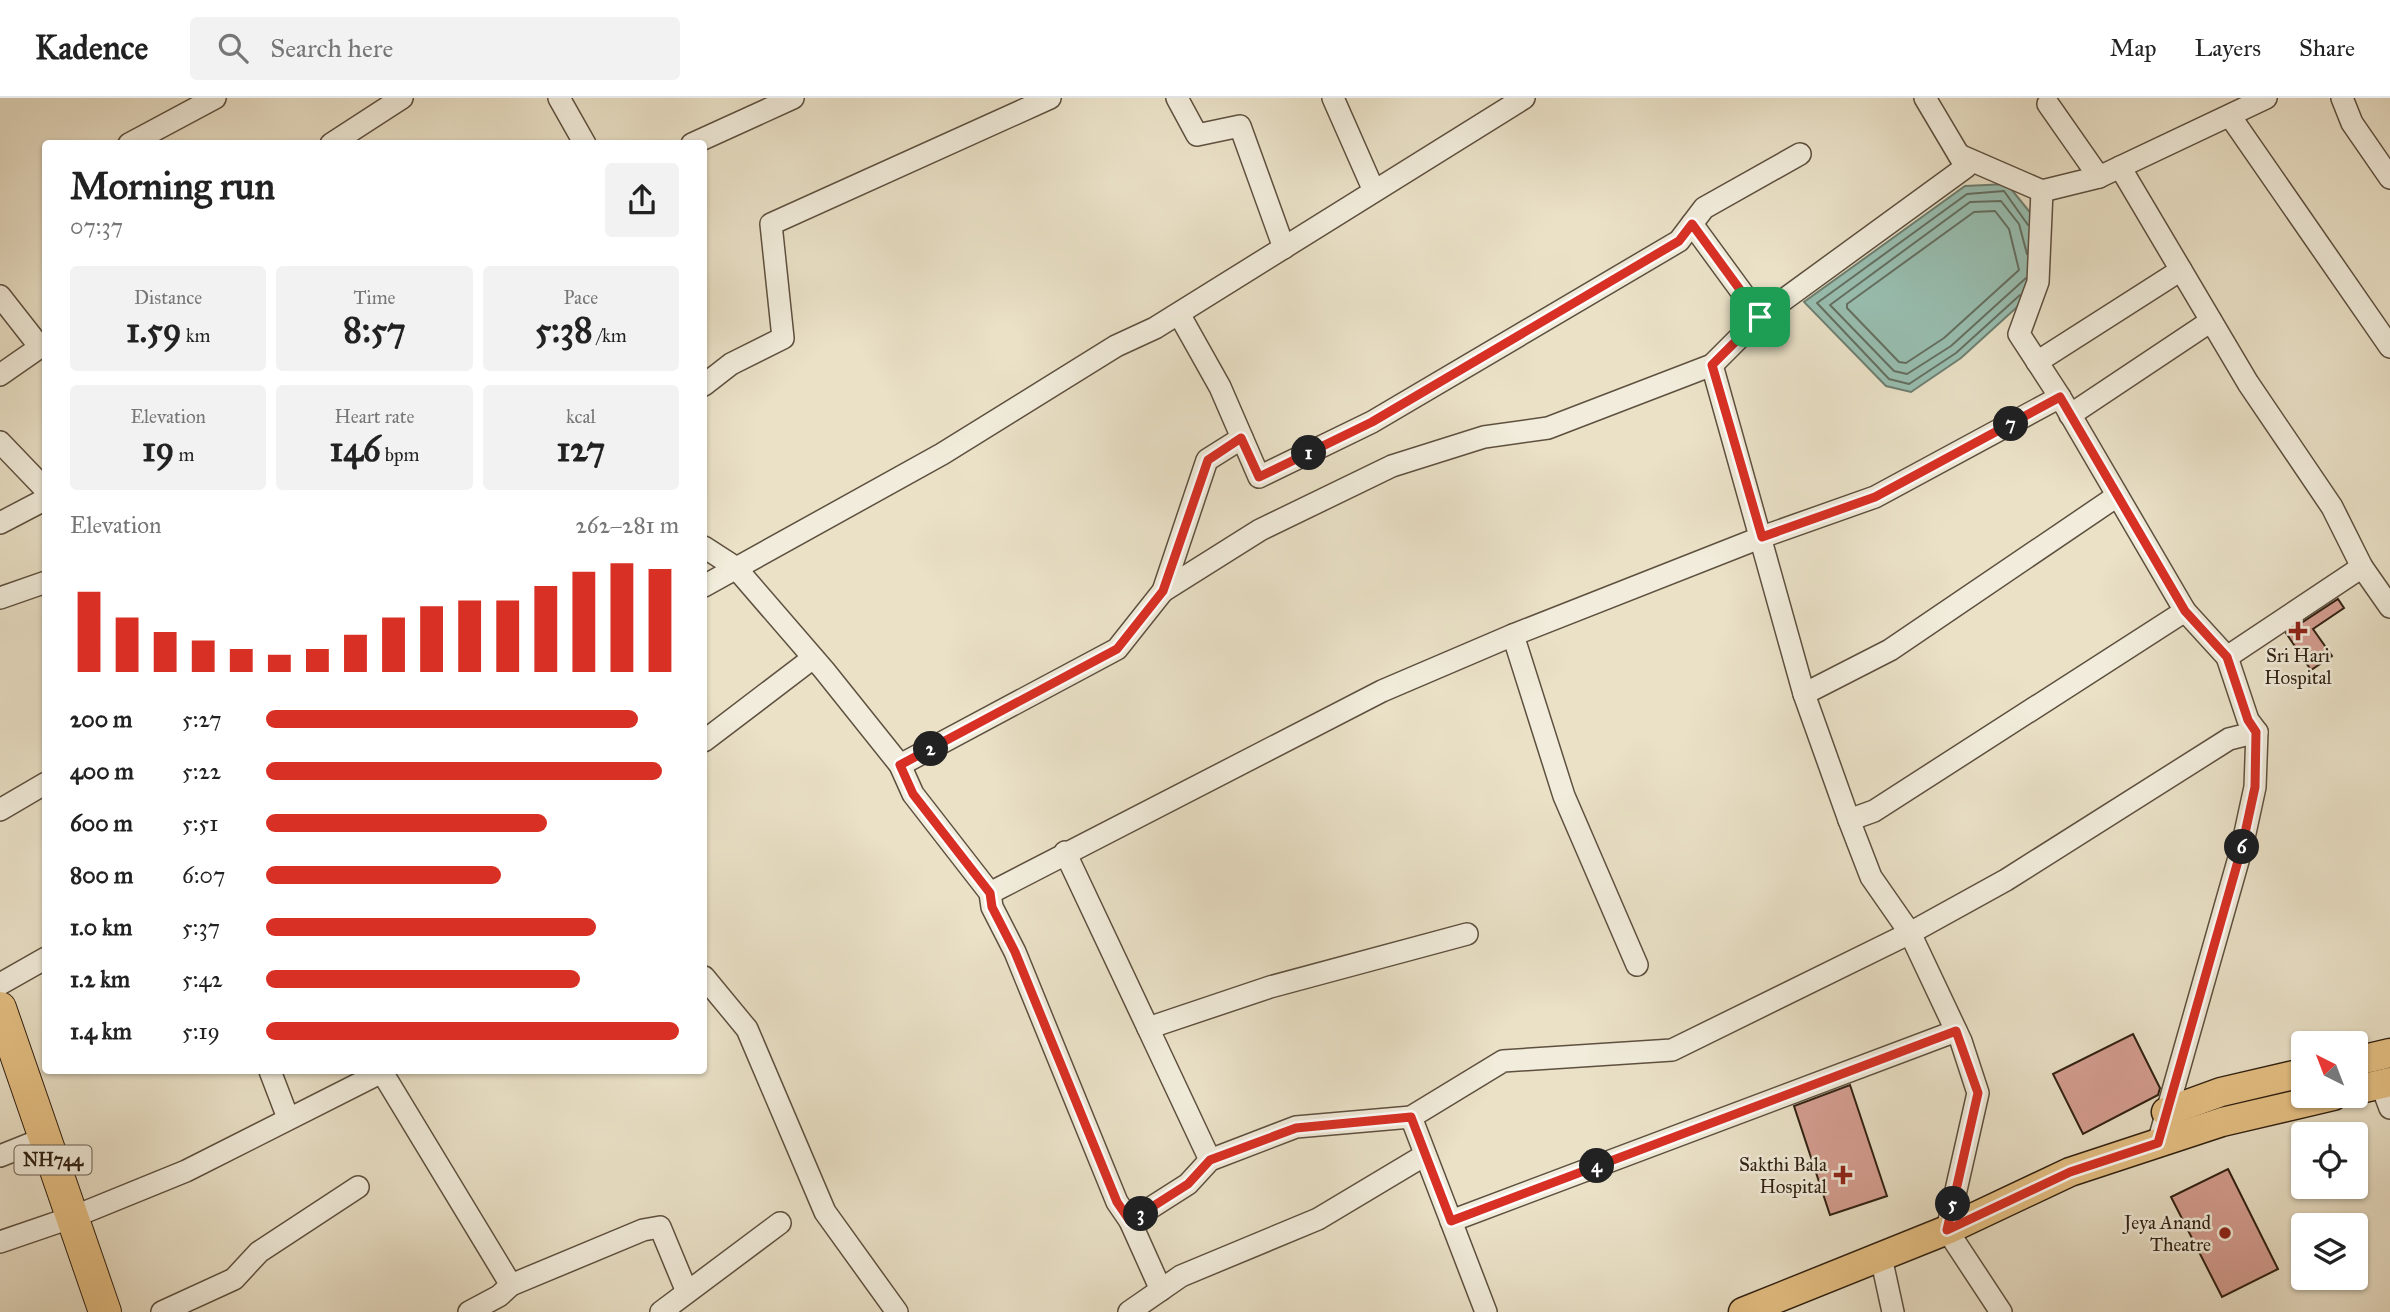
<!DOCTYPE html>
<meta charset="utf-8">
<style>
:root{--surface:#fff;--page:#f2f2f2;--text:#222;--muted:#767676;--line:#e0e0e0;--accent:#d93025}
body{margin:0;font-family:"IM FELL Great Primer",serif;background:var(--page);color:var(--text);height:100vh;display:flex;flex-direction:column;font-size:26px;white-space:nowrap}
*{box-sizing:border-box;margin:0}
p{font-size:23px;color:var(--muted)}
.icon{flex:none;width:38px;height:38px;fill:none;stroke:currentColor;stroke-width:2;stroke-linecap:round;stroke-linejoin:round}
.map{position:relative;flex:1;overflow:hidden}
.side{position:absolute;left:42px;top:42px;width:665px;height:934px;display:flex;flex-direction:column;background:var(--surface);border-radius:7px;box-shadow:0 2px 5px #0004}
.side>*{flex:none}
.needle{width:46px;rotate:318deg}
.tools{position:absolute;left:2291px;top:933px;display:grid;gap:14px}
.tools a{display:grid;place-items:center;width:77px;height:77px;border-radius:7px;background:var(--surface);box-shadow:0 2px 5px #0004;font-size:35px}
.pin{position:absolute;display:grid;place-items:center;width:60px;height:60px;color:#fff;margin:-30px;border-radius:14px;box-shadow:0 4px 10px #0006}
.km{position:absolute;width:35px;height:35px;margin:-18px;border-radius:50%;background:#222;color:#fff;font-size:19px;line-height:35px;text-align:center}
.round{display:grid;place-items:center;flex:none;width:74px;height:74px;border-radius:7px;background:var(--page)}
.overview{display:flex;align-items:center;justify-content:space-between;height:119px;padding:0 28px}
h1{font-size:38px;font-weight:700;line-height:52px}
.figures{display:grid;grid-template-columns:repeat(3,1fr);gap:10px;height:119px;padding:7px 28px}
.figures div{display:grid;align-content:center;border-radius:7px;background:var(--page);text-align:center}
.figures b{font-size:35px;font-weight:700}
.figures small{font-size:19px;font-weight:400}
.figures p{font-size:19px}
.chart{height:196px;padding:14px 28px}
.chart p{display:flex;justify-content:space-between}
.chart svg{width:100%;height:126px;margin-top:7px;stroke:var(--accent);stroke-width:6}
ul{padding:0 28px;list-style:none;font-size:23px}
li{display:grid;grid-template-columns:112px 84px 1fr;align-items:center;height:52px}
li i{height:18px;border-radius:9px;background:var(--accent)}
header{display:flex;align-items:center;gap:42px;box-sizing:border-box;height:98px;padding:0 35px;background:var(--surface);border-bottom:2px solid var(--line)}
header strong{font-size:33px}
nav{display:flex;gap:38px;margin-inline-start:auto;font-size:24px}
.search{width:490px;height:63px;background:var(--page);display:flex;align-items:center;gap:18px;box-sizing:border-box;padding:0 24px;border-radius:7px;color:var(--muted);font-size:26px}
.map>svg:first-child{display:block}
.water{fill:#98beb0;stroke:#6e7f71;stroke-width:2}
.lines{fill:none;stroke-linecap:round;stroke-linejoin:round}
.shore{stroke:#646f61;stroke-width:2}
.building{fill:#d59e91;stroke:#2f2012;stroke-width:2}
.minor-casing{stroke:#5e503f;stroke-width:24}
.major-casing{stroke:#2f2012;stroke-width:31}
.highway-casing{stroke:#2f2012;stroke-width:34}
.minor{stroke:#f1ecdb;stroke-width:21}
.major{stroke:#e5c084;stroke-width:28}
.highway{stroke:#e5c084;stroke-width:32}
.route-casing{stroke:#fff;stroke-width:14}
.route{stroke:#d93025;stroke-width:9}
.poi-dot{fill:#8f2418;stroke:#f1ecdb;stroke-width:2.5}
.labels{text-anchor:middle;stroke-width:5;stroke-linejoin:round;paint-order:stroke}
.shield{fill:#f1ecdb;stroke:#695d4e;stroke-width:2}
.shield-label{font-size:18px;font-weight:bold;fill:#2f2012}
.poi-label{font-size:19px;fill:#2f2012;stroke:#f1ecdb;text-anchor:end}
</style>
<header>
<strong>Kadence</strong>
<div class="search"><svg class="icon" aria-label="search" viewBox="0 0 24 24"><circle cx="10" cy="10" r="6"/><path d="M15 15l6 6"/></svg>Search here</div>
<nav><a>Map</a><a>Layers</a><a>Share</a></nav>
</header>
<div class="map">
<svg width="2390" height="1214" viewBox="0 0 2390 1214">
<rect width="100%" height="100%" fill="#eae1c7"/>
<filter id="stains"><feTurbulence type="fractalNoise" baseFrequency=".00286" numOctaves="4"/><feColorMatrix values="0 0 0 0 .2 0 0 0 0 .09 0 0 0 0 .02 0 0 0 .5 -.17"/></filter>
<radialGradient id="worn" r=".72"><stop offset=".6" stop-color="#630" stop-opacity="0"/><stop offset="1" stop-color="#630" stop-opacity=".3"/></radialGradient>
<path class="water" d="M2007 86 2033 118 2049 180 1961 260 1911 294 1886 288 1804 204 1965 88Z"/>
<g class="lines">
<g class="shore">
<path d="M1995 113 2009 131 2019 172 1944 240 1906 265 1899 264 1847 210V206L1974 114Z"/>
<path d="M2026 180 1951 248 1907 276 1894 273 1830 207 1970 104 2001 103 2019 126 2027 156"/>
<path d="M2020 197 1956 255 1909 286 1889 281 1817 205 1967 96 2004 93 2028 127"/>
</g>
</g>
<g class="building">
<path d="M2338 501 2344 510 2313 531 2332 558 2311 572 2286 535Z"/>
<path d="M2133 936 2160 990 2158 997 2083 1036 2053 976Z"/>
<path d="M1850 987 1887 1098 1830 1117 1794 1008Z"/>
<path d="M2228 1071 2278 1171 2222 1199 2171 1099Z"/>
</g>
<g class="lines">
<g class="minor-casing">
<g id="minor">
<path d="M559 0 585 46"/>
<path d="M1177 0 1197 37 1240 28 1284 150"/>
<path d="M1333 0 1374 93"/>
<path d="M2342 0 2352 25 2390 80"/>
<path d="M2048 6 2099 79 2266 0"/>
<path d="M2230 18 2390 249"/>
<path d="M129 46 215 0"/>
<path d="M331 46 402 0"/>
<path d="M692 46 793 0"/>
<path d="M1959 57 2042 93 2099 79"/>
<path d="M2120 69 2248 285 2332 409 2362 469 2390 509"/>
<path d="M2042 93 2038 184 2019 236 2060 299 2185 513 2227 559 2248 622 2257 634 2255 689 2242 749 2158 1045"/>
<path d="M1692 126 1760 219"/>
<path d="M0 198 40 249"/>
<path d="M1179 216 1220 289 1259 379 1372 324 1679 143 1704 110 1800 56"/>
<path d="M2037 264 2181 172"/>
<path d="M1712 267 1804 596 1849 722 1871 779 1910 835 1961 943 1978 995 1947 1132 2001 1214"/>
<path d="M0 277 46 245"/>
<path d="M704 287 731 266 783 240 771 126 1050 0"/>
<path d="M2070 317 2211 223"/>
<path d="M0 344 46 392"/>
<path d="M0 425 46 401"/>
<path d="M704 449 735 469 824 572 900 667 913 696 990 795 992 809 1015 854 1117 1104 1130 1123 1161 1192"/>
<path d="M704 488 942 356 1116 248 1155 230 1524 0"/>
<path d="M1163 493 1260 432 1392 368 1484 339 1548 330 1712 267 1760 219 1966 69 1925 0"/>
<path d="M0 500 46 484"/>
<path d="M1513 537 1564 698 1637 867"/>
<path d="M2227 559 2362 469"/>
<path d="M1804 596 1890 552 2117 398"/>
<path d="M704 643 813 560"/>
<path d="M900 667 1117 551 1163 493 1207 362 1242 340"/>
<path d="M0 712 46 685"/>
<path d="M1849 722 1874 713 2185 513"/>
<path d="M1065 754 1148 930"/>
<path d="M990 795 1382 593 1513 537 1762 439 1875 399 2060 299"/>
<path d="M704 879 747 931 825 1114 897 1214"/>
<path d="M0 886 46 860"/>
<path d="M270 973 288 1020"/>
<path d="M382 974 511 1187"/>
<path d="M2381 986 2390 1010"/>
<path d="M1411 1019 1486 1214"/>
<path d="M0 1058 45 1040"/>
<path d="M1210 1062 1148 930 1270 889 1467 836"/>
<path d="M1130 1123 1188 1086 1210 1062 1296 1029 1411 1019 1503 963 1672 952 1910 835 2006 782 2229 641 2257 634"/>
<path d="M1451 1123 1956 933"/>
<path d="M0 1144 73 1119 186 1073 384 973"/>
<path d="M1881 1159 1893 1214"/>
<path d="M162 1214 234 1181 259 1154 358 1089"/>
<path d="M469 1214 499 1198 511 1187 643 1132 660 1129 687 1194"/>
<path d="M661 1214 780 1125"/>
<path d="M1129 1214 1181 1178 1318 1121 1425 1057"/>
</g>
</g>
<g class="major-casing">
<g id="major">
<path d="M2356 963 2390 955"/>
<path d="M2356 992 2390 984"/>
<path d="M2166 1014 2221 994 2303 975"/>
<path d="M1743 1214 1947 1132 2070 1074 2222 1024 2333 998"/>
</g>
</g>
<g class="highway-casing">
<path id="highway" d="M0 910 105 1214"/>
</g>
<use href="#minor" class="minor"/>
<use href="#major" class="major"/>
<use href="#highway" class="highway"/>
</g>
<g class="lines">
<g class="route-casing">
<path id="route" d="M1692 126 1760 219 1712 267 1762 439 1875 399 2060 299 2185 513 2227 559 2248 622 2256 634 2255 689 2242 749 2158 1045 2070 1074 1947 1132 1978 995 1956 933 1451 1123 1411 1019 1296 1030 1210 1062 1188 1086 1130 1123 1117 1104 1015 854 992 809 990 795 913 696 900 667 1117 551 1163 493 1208 362 1241 340 1259 379 1372 324 1679 143Z"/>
</g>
<use href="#route" class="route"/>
</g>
<g class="poi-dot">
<path d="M2294.5 522.5h7v7h7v7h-7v7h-7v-7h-7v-7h7z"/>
<path d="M1839.5 1066.5h7v7h7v7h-7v7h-7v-7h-7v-7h7z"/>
<circle cx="2225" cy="1135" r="7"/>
</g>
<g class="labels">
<rect class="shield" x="14.5" y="1047.5" width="77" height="29" rx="5"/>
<g class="shield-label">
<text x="53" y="1068">NH744</text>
</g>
<g class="poi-label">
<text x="2298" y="564" text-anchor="middle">Sri Hari<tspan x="2298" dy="22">Hospital</tspan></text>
<text x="1827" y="1073">Sakthi Bala<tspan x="1827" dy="22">Hospital</tspan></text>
<text x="2211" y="1131">Jeya Anand<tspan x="2211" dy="22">Theatre</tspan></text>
</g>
</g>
<rect width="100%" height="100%" filter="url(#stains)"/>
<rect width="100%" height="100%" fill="url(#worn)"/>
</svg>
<div class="tools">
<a><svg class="needle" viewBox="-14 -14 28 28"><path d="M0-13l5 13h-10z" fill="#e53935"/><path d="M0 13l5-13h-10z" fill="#767676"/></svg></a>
<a><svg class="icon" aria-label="locate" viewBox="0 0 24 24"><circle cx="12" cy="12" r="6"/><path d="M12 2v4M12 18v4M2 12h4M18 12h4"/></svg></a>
<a><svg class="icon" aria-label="layers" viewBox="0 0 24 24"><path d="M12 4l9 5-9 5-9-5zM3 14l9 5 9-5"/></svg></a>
</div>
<div class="pin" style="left:1760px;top:219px;background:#1e9e55"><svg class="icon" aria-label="arrive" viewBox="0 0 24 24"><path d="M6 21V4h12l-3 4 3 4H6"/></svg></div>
<b class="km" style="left:1309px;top:355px">1</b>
<b class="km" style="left:931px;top:651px">2</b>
<b class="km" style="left:1141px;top:1116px">3</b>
<b class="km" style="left:1597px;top:1068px">4</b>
<b class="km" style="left:1953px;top:1106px">5</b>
<b class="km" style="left:2242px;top:749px">6</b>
<b class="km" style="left:2011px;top:326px">7</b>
<section class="side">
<div class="overview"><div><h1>Morning run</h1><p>07:37</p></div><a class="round"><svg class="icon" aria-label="share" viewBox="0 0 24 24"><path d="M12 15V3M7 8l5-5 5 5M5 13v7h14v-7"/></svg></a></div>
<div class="figures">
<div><p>Distance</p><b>1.59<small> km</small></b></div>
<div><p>Time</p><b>8:57</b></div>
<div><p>Pace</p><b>5:38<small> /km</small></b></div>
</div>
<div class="figures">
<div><p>Elevation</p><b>19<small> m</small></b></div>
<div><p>Heart rate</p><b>146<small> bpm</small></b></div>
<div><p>kcal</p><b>127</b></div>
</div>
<div class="chart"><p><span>Elevation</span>262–281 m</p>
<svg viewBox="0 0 160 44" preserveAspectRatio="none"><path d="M5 44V16M15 44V25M25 44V30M35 44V33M45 44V36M55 44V38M65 44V36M75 44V31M85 44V25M95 44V21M105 44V19M115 44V19M125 44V14M135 44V9M145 44V6M155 44V8"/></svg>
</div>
<ul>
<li><b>200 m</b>5:27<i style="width:90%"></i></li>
<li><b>400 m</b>5:22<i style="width:96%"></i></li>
<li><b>600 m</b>5:51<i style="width:68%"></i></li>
<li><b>800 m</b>6:07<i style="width:57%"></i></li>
<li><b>1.0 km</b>5:37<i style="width:80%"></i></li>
<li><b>1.2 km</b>5:42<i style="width:76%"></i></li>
<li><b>1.4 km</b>5:19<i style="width:100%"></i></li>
</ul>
</section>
</div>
